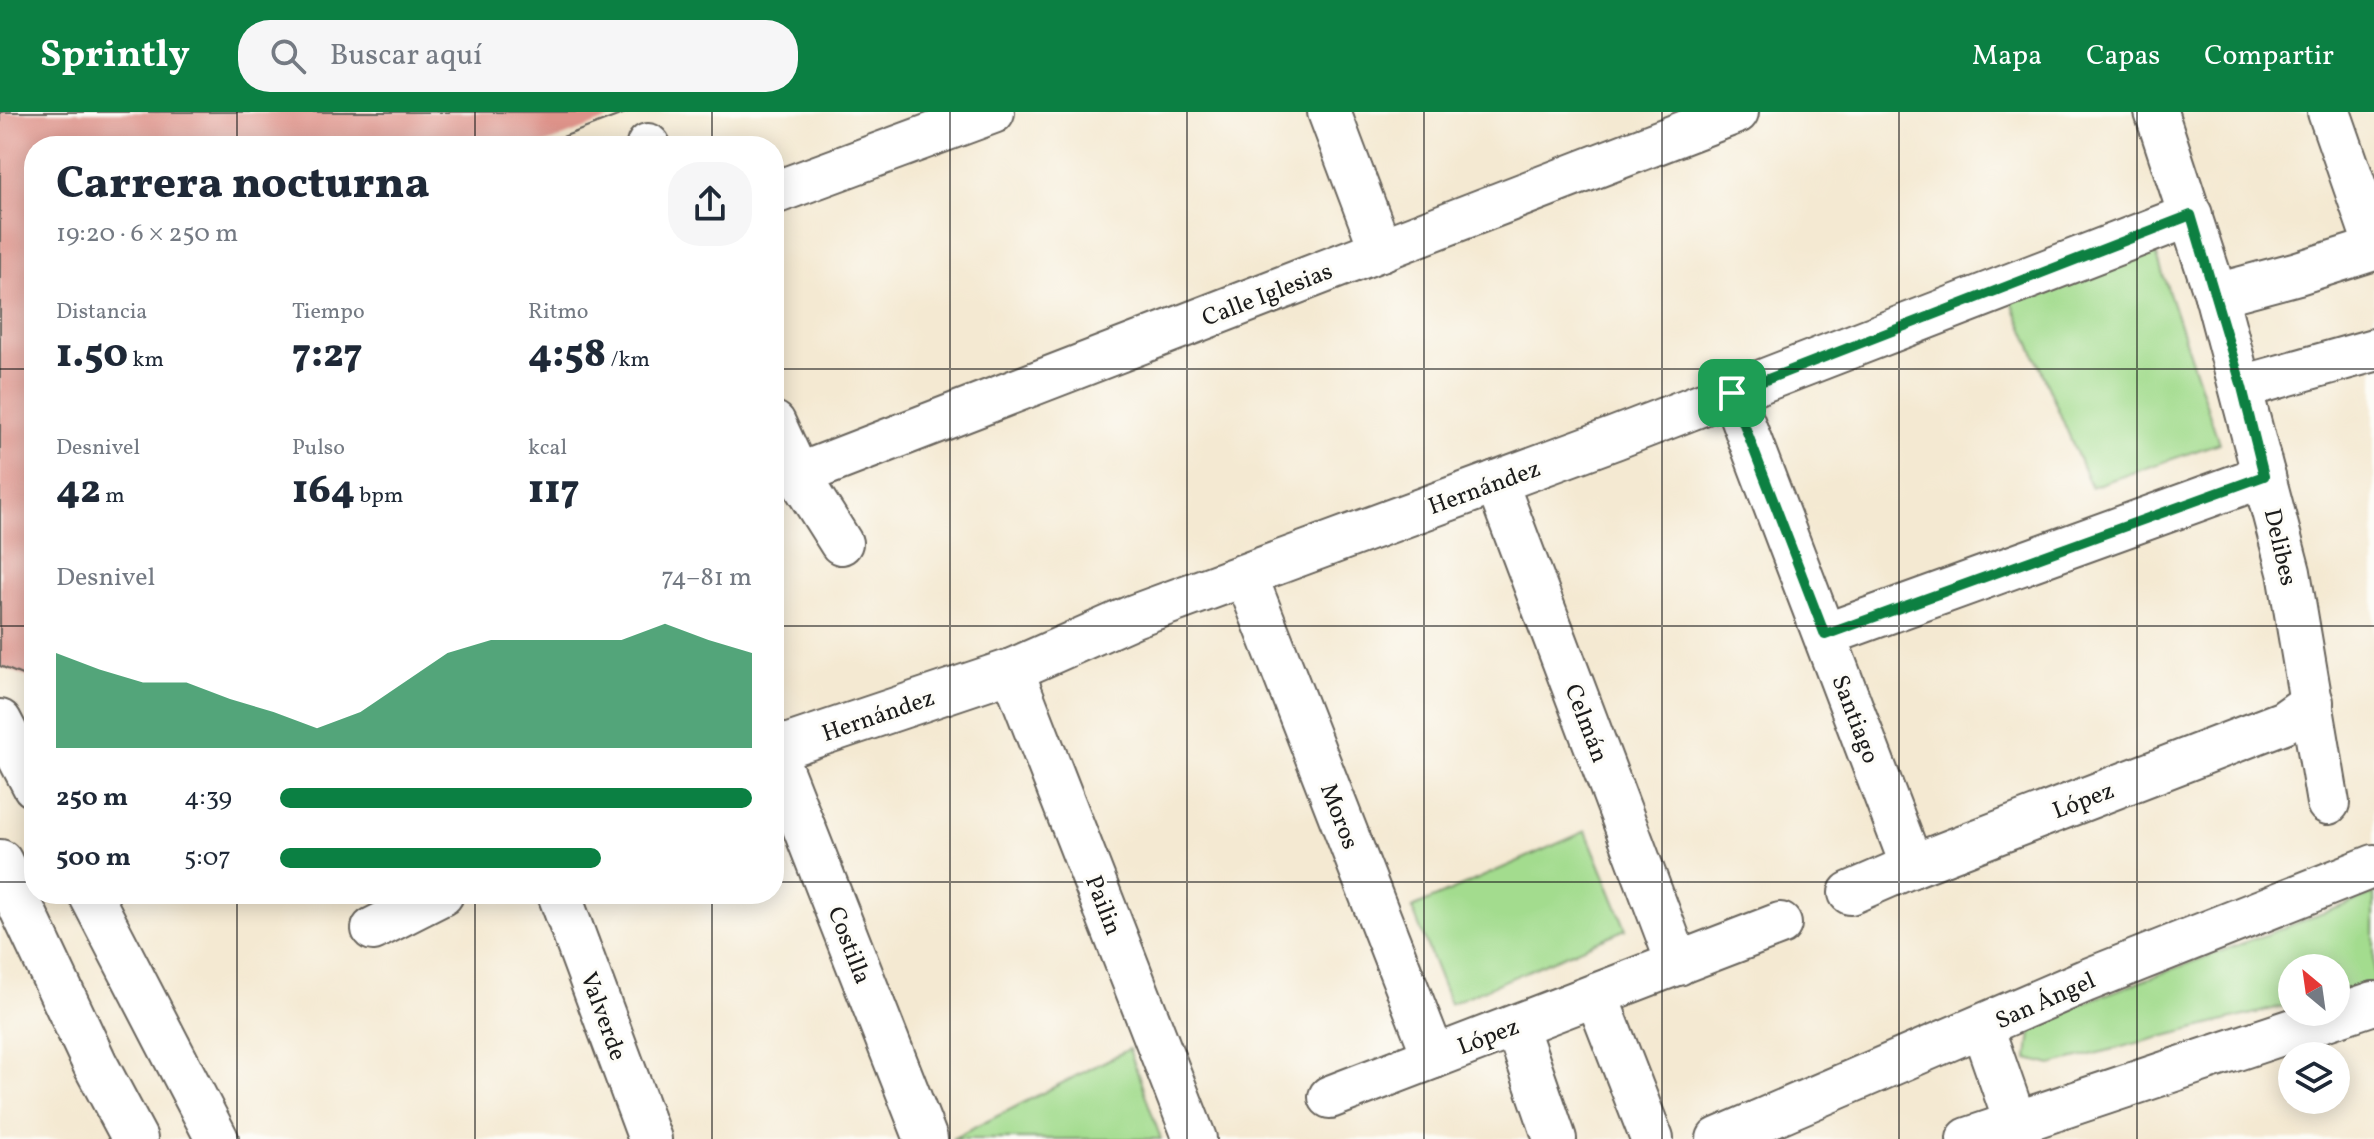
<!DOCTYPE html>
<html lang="es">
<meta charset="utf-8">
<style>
:root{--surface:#fff;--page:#f6f6f7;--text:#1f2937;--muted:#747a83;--accent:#0b8043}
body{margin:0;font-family:Vollkorn,serif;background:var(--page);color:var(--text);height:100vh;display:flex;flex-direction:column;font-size:30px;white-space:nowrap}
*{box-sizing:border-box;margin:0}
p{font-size:26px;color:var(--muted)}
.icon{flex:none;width:44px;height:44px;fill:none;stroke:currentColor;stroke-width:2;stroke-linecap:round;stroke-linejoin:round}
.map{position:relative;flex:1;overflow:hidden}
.drawer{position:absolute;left:24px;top:24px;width:760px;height:768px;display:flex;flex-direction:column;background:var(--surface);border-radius:32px;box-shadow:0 4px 20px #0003}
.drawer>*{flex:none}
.needle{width:52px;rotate:331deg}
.buttons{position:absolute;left:2278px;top:842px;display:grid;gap:16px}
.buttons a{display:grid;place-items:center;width:72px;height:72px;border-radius:50%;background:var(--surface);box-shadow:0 4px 20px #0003;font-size:40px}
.pin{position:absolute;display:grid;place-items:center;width:68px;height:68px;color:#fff;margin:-34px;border-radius:16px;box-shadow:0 4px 12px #0006}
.round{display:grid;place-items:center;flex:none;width:84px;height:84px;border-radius:32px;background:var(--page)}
.head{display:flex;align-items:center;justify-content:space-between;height:136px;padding:0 32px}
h1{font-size:44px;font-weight:800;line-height:60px}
.figures{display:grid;grid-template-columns:repeat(3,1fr);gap:12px;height:136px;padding:8px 32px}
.figures div{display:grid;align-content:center}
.figures b{font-size:40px;font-weight:800}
.figures small{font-size:22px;font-weight:400}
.figures p{font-size:22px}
.chart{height:224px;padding:16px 32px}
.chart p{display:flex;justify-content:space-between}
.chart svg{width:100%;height:144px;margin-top:8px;fill:var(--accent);opacity:.7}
ul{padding:0 32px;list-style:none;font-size:26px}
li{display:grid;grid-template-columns:128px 96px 1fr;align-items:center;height:60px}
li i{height:20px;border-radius:10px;background:var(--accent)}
header{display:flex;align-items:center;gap:48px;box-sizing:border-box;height:112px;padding:0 40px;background:var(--accent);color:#fff}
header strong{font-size:38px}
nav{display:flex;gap:44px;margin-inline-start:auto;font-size:28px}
.search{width:560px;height:72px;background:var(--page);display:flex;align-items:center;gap:20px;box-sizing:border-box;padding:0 28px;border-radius:32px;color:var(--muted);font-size:30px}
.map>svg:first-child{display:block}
.green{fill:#a3dc8e;stroke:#607c55;stroke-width:2}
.building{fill:#de938a}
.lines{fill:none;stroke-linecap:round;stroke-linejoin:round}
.minor-casing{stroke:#68645c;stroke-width:46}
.secondary-casing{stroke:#68645c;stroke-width:48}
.minor{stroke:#fff;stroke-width:42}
.secondary{stroke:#fff;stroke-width:44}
.route-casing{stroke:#fff;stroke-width:16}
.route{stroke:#0b8043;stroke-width:10}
.grid{fill:none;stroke:#1c1c1c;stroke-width:2;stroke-opacity:0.55}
.labels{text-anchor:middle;stroke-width:6;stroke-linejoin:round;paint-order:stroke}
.street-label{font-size:24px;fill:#1c1c1c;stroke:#fdfcf7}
</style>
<header>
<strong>Sprintly</strong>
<div class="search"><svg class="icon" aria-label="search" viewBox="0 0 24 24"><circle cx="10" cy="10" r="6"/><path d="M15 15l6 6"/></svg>Buscar aquí</div>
<nav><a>Mapa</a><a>Capas</a><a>Compartir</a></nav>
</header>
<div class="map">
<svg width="2374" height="1027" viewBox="0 0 2374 1027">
<rect width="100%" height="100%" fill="#fdfcf7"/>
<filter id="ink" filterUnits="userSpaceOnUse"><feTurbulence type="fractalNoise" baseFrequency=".0125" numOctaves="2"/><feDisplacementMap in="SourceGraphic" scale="16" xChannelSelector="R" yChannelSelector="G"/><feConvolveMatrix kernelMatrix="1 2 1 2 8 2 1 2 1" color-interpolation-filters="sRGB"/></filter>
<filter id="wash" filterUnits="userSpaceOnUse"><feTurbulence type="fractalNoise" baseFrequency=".006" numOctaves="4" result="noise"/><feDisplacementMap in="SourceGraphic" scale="32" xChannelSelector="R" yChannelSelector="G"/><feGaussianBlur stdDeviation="1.8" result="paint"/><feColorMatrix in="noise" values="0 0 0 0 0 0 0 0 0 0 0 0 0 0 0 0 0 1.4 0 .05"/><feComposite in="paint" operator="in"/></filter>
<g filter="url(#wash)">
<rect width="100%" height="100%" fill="#f4e9d2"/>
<g class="green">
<path d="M2153 132 2219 331 2091 375 2011 187Z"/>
<path d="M1586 719 1626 817 1450 892 1412 796Z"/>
<path d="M2374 782V871L2336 880V856H2292V892L2051 953 2028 947 2032 910Z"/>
<path d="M1129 937 1161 1027H952Z"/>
</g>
<g id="blocks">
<path class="building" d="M0 0H628L539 34H34V568L0 554Z"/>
</g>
</g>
<g filter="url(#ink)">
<use href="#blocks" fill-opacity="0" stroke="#68645c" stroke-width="2"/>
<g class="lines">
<g class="minor-casing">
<g id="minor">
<path d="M1329 0 1381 138"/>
<path d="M2156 0 2216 183 2289 460 2328 691"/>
<path d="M2329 0 2374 129"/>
<path d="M648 33 649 34"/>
<path d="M774 81 993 0"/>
<path d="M2216 183 2298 161 2374 137"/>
<path d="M2242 275 2374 238"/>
<path d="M1732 281 1912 754"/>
<path d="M774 311 798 363 841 431"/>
<path d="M798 363 1737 0"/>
<path d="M1496 370 1678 852"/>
<path d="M1246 464 1434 945"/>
<path d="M1825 523 2264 364"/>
<path d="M1012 558 1195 1027"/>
<path d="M0 609 34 674"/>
<path d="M774 638 1012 558 1134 504 1615 326 2191 103"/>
<path d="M774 639 926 1027"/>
<path d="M1850 781 1912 754 2284 610 2312 590"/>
<path d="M90 782 217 1027"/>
<path d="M559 782 650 1027"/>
<path d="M373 817 442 782"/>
<path d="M1596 883 1652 1027"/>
<path d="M1516 914 1555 1027"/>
<path d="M1982 915 2016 1012"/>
<path d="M1330 985 1780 812"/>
<path d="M1718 1027 2085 869 2374 754"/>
<path d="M1968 1027 2374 891"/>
</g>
</g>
<g class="secondary-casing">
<path id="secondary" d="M0 750 95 952 135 1027"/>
</g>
<use href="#minor" class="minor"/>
<use href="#secondary" class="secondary"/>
</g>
</g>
<g class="lines" filter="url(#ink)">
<g class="route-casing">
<path id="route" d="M2191 103 2242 275 2264 364 1825 523 1732 281Z"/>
</g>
<use href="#route" class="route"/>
</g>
<path class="grid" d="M237 0V34M475 0V34M712 0V34M950 0V1027M1187 0V1027M1424 0V1027M1662 0V1027M1899 0V1027M2137 0V1027M0 257H34M774 257H2374M0 514H34M774 514H2374M0 770H34M774 770H2374M237 782V1027M475 782V1027M712 782V1027"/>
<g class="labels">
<g class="street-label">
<text transform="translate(1267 182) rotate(-21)" y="8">Calle Iglesias</text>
<text transform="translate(1484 375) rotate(-20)" y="8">Hernández</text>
<text transform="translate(2281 435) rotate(77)" y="8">Delibes</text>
<text transform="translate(878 603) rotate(-19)" y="8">Hernández</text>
<text transform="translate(1856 607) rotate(69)" y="8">Santiago</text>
<text transform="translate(1587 611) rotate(69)" y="8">Celmán</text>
<text transform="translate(2083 688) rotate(-21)" y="8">López</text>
<text transform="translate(1340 704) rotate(69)" y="8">Moros</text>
<text transform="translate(1104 793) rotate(69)" y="8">Pailin</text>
<text transform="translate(850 833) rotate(69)" y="8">Costilla</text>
<text transform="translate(2045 888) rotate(-24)" y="8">San Ángel</text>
<text transform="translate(604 904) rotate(70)" y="8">Valverde</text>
<text transform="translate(1488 924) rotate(-21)" y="8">López</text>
</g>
</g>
</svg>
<div class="buttons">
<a><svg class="needle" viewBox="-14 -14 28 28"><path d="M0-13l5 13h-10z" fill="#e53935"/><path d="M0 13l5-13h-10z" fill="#747a83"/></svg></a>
<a><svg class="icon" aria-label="layers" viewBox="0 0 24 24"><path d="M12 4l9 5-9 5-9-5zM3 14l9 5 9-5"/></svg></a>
</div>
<div class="pin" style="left:1732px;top:281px;background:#1e9e55"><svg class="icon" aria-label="arrive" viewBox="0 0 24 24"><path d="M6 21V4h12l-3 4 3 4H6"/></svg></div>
<section class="drawer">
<div class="head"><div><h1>Carrera nocturna</h1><p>19:20 · 6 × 250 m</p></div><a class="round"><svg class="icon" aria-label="share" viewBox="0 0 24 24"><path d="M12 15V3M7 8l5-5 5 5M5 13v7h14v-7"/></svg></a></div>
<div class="figures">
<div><p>Distancia</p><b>1.50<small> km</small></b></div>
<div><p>Tiempo</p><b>7:27</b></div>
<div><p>Ritmo</p><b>4:58<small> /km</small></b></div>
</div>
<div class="figures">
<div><p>Desnivel</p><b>42<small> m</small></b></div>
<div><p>Pulso</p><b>164<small> bpm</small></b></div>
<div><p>kcal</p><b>117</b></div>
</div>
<div class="chart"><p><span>Desnivel</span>74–81 m</p>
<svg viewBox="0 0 160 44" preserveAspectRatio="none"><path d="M0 44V15L10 20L20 24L30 24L40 29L50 33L60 38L70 33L80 24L90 15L100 11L110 11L120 11L130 11L140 6L150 11L160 15V44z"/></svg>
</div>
<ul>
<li><b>250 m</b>4:39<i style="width:100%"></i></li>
<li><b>500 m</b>5:07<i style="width:68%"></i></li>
</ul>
</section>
</div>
